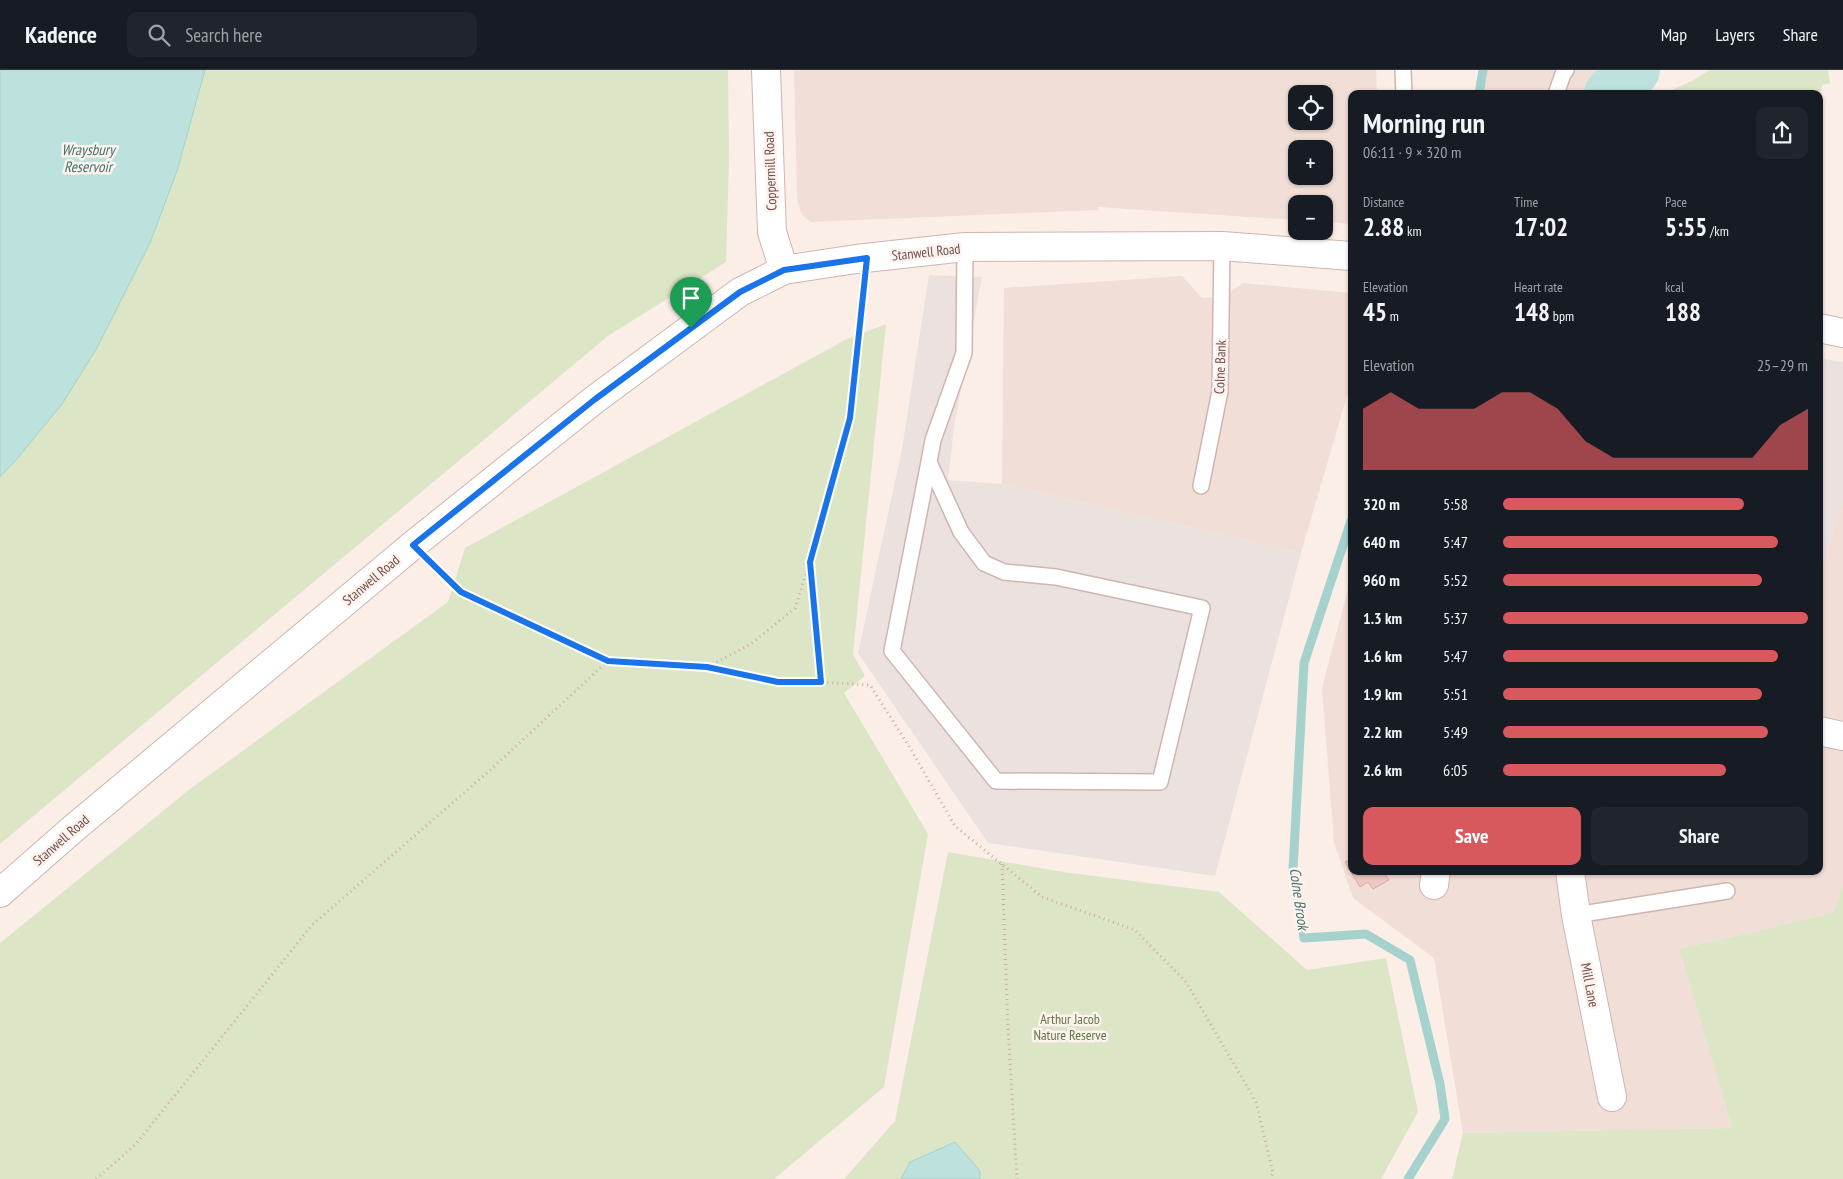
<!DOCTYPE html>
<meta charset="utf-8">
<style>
:root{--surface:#171b24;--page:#20242c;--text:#f1f3f6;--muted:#9ea1a6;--line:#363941;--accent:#d7595e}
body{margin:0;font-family:"PT Sans Narrow",sans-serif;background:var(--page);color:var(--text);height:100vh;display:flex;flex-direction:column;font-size:19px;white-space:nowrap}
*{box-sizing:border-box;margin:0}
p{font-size:16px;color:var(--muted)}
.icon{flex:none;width:28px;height:28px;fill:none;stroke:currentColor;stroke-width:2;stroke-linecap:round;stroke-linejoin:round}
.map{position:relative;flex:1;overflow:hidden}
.panel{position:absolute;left:1348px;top:20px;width:475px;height:785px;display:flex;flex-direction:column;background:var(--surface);border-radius:10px;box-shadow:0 1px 4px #0004}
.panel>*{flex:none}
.fabs{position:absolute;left:1288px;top:15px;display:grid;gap:10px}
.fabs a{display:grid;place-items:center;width:45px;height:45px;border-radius:10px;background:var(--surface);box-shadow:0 1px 4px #0004;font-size:25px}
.pin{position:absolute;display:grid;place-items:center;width:42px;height:42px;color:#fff;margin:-51px -21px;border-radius:50% 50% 50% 0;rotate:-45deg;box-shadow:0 0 5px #0007}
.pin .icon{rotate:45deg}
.round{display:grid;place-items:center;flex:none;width:52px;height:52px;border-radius:10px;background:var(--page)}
.summary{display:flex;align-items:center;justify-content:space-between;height:85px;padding:0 15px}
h1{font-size:28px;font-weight:600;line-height:38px}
.stats{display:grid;grid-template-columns:repeat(3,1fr);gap:8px;height:85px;padding:5px 15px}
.stats div{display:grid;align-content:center}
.stats b{font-size:25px;font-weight:600}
.stats small{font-size:14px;font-weight:400}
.stats p{font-size:14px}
.chart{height:140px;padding:10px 15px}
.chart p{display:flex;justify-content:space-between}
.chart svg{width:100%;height:90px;margin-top:5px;fill:var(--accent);opacity:.7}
.primary-button{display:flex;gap:10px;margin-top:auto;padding:10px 15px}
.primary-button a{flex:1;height:58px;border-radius:10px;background:var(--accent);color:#fff;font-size:20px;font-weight:600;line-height:58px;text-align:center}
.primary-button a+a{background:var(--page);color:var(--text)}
ul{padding:0 15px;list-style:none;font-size:16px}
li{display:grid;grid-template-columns:80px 60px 1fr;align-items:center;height:38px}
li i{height:12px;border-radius:6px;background:var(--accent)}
header{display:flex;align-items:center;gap:30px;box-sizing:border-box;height:70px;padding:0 25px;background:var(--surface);border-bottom:1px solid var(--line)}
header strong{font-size:24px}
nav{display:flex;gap:28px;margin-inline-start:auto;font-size:18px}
.search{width:350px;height:45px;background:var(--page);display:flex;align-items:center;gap:12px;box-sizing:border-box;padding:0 18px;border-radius:10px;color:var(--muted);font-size:19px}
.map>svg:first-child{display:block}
.residential{fill:#f1ded6;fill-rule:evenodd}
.industrial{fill:#ebe2e0}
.green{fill:#dce6c7}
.water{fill:#bde2dd;stroke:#a5d2cd}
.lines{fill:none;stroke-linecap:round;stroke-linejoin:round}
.stream{stroke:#a5d2cd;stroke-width:9}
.river{stroke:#bde2dd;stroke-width:52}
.building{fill:#edc7c1;stroke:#ddaaa4}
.lane-casing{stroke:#cdb6b1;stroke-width:18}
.street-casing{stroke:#cdb6b1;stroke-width:30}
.secondary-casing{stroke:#cfb5af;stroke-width:30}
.path{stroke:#d1aaa5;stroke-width:3;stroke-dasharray:1 4;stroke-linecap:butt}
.lane{stroke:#fff;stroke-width:15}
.street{stroke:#fff;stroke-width:28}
.secondary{stroke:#fff;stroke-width:28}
.route-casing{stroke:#fff;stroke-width:10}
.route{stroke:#1a73e8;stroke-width:6}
.labels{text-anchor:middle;stroke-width:5;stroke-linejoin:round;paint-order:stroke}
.street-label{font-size:14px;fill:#71514e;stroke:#fdf2ed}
.park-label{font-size:14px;fill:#617647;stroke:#fdf2ed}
.water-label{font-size:15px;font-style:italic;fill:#437570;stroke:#fdf2ed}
</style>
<header>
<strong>Kadence</strong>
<div class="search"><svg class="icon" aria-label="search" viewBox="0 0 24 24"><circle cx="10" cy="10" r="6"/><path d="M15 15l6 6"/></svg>Search here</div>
<nav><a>Map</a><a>Layers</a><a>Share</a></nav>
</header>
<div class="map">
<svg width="1843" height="1109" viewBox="0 0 1843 1109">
<rect width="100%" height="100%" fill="#faeee7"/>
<g class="residential">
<path d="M794 0H1376L1377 24H1351V154L1324 152V134H1296V150L1098 137V140L811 152 802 145 797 129ZM1296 24H1324V51H1296ZM1296 79H1324V106H1296Z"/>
<path d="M1485 0H1614L1600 24H1481Z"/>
<path d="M1182 206 1202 228 1225 226 1243 213 1351 223V312L1301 483 1002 414 1004 218Z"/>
<path d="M1843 434V650L1819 646V495H1822Z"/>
<path d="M1349 515H1351V801H1819V660L1843 668V816L1833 843 1679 879 1732 1058 1463 1063 1434 888 1353 828 1334 772 1322 618Z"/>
</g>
<g class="industrial">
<path d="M929 205 982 207 954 357 948 410 1002 414 1301 483 1215 806 988 773 858 583 902 379Z"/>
<path d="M1819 288 1843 292V434L1822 495H1819Z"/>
</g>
<g class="green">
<path d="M205 0H728L729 90 726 192 608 266 0 774V407L17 389 150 173 177 101Z"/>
<path d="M1710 0H1828L1830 13 1822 15 1819 35V24H1662L1692 11Z"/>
<path d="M886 254 853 584 865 606 844 623 928 764 884 1017 774 1109H0V873L190 719 448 532 465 478 845 270Z"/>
<path d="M948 782 1063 802 1219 822 1307 900 1386 888 1418 1042 1381 1109H844L895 1051Z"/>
<path d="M1843 816V1109H1452L1463 1063 1732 1058 1679 879 1833 843Z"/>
</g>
<g class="water">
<path d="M0 0H205L177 101 150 173 97 278 62 334 17 389 0 407Z"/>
<path d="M955 1072 980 1101V1109H901L910 1092Z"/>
</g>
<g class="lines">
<g class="stream">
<path d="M1479 24 1483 0"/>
<path d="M1351 451 1304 593 1293 800 1304 868 1366 864 1410 890 1440 1014 1445 1049 1408 1109"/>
</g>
<path class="river" d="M1610 24 1634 0"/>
</g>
<path class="building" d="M1351 789V801H1383L1389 810 1373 819 1368 812 1360 817 1345 792Z"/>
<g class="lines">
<g class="lane-casing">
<g id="lane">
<path d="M1403 0 1404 24"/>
<path d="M1556 24 1563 4 1566 0"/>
<path d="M929 392 961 462 984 493 1004 502 1056 507 1202 538 1160 712 996 711 892 581 929 392 933 370 964 283 965 177"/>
<path d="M1201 416 1220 321 1222 176"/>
<path d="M1576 845 1727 821"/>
</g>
</g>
<g class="street-casing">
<g id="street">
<path d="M1819 661 1843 666"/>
<path d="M1570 801 1576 845 1612 1027"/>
<path d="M1434 815 1436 801"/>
</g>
</g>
<g class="secondary-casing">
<g id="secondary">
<path d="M766 0 772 162 784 200"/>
<path d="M1819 258 1843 263"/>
<path d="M0 823 74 758 413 475 594 330 740 222 784 200 856 189 965 177 1222 176 1351 186"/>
</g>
</g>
<g class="path">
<path d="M864 215 850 348 810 492 821 612 870 615 910 678 955 756 1042 827 1135 860 1186 912 1256 1032 1273 1103 1270 1109"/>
<path d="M608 591 707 597 751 574 795 538 809 495"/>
<path d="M708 597 778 613 821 612"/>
<path d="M1002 794 1008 958 1017 1109"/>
<path d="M96 1109 135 1075 312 855 488 702 608 591 461 522 433 495"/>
</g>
<use href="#lane" class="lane"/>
<use href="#street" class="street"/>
<use href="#secondary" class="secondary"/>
</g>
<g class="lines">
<g class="route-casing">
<path id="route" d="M867 188 850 348 810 492 821 612H778L707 597 608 591 461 522 413 475 594 330 740 222 784 200Z"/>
</g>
<use href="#route" class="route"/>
</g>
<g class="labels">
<g class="street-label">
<text transform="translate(770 101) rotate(-92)" y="5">Coppermill Road</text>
<text transform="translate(926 182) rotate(-6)" y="5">Stanwell Road</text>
<text transform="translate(1220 297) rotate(-88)" y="5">Colne Bank</text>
<text transform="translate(371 510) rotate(-40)" y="5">Stanwell Road</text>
<text transform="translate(61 770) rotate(-41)" y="5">Stanwell Road</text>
<text transform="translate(1590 915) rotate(79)" y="5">Mill Lane</text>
</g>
<g class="park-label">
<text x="1070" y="954">Arthur Jacob<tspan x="1070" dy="16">Nature Reserve</tspan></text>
</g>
<g class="water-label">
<text x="88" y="85">Wraysbury<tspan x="88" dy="17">Reservoir</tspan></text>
<text transform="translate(1299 829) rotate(82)" y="5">Colne Brook</text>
</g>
</g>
</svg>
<div class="fabs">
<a><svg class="icon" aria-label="locate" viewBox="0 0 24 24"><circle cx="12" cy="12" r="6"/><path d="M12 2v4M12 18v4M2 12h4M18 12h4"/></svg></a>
<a>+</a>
<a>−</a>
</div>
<div class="pin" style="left:691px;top:258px;background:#1e9e55"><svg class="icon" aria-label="arrive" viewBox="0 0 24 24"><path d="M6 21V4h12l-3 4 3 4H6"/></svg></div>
<section class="panel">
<div class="summary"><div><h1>Morning run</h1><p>06:11 · 9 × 320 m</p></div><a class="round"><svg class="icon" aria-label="share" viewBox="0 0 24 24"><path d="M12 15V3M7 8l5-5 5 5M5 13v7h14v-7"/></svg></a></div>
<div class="stats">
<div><p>Distance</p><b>2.88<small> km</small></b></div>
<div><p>Time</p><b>17:02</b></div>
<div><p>Pace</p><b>5:55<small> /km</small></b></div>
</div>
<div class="stats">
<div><p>Elevation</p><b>45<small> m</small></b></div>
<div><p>Heart rate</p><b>148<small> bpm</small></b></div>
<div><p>kcal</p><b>188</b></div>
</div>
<div class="chart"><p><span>Elevation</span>25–29 m</p>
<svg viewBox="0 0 160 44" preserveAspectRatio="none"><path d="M0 44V14L10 6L20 14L30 14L40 14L50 6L60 6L70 14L80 30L90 38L100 38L110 38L120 38L130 38L140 38L150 22L160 14V44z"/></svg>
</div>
<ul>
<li><b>320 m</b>5:58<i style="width:79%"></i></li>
<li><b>640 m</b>5:47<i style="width:90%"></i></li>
<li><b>960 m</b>5:52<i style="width:85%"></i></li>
<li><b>1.3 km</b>5:37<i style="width:100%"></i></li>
<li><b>1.6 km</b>5:47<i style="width:90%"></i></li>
<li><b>1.9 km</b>5:51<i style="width:85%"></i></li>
<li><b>2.2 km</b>5:49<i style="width:87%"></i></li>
<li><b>2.6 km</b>6:05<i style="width:73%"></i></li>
</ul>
<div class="primary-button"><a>Save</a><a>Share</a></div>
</section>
</div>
